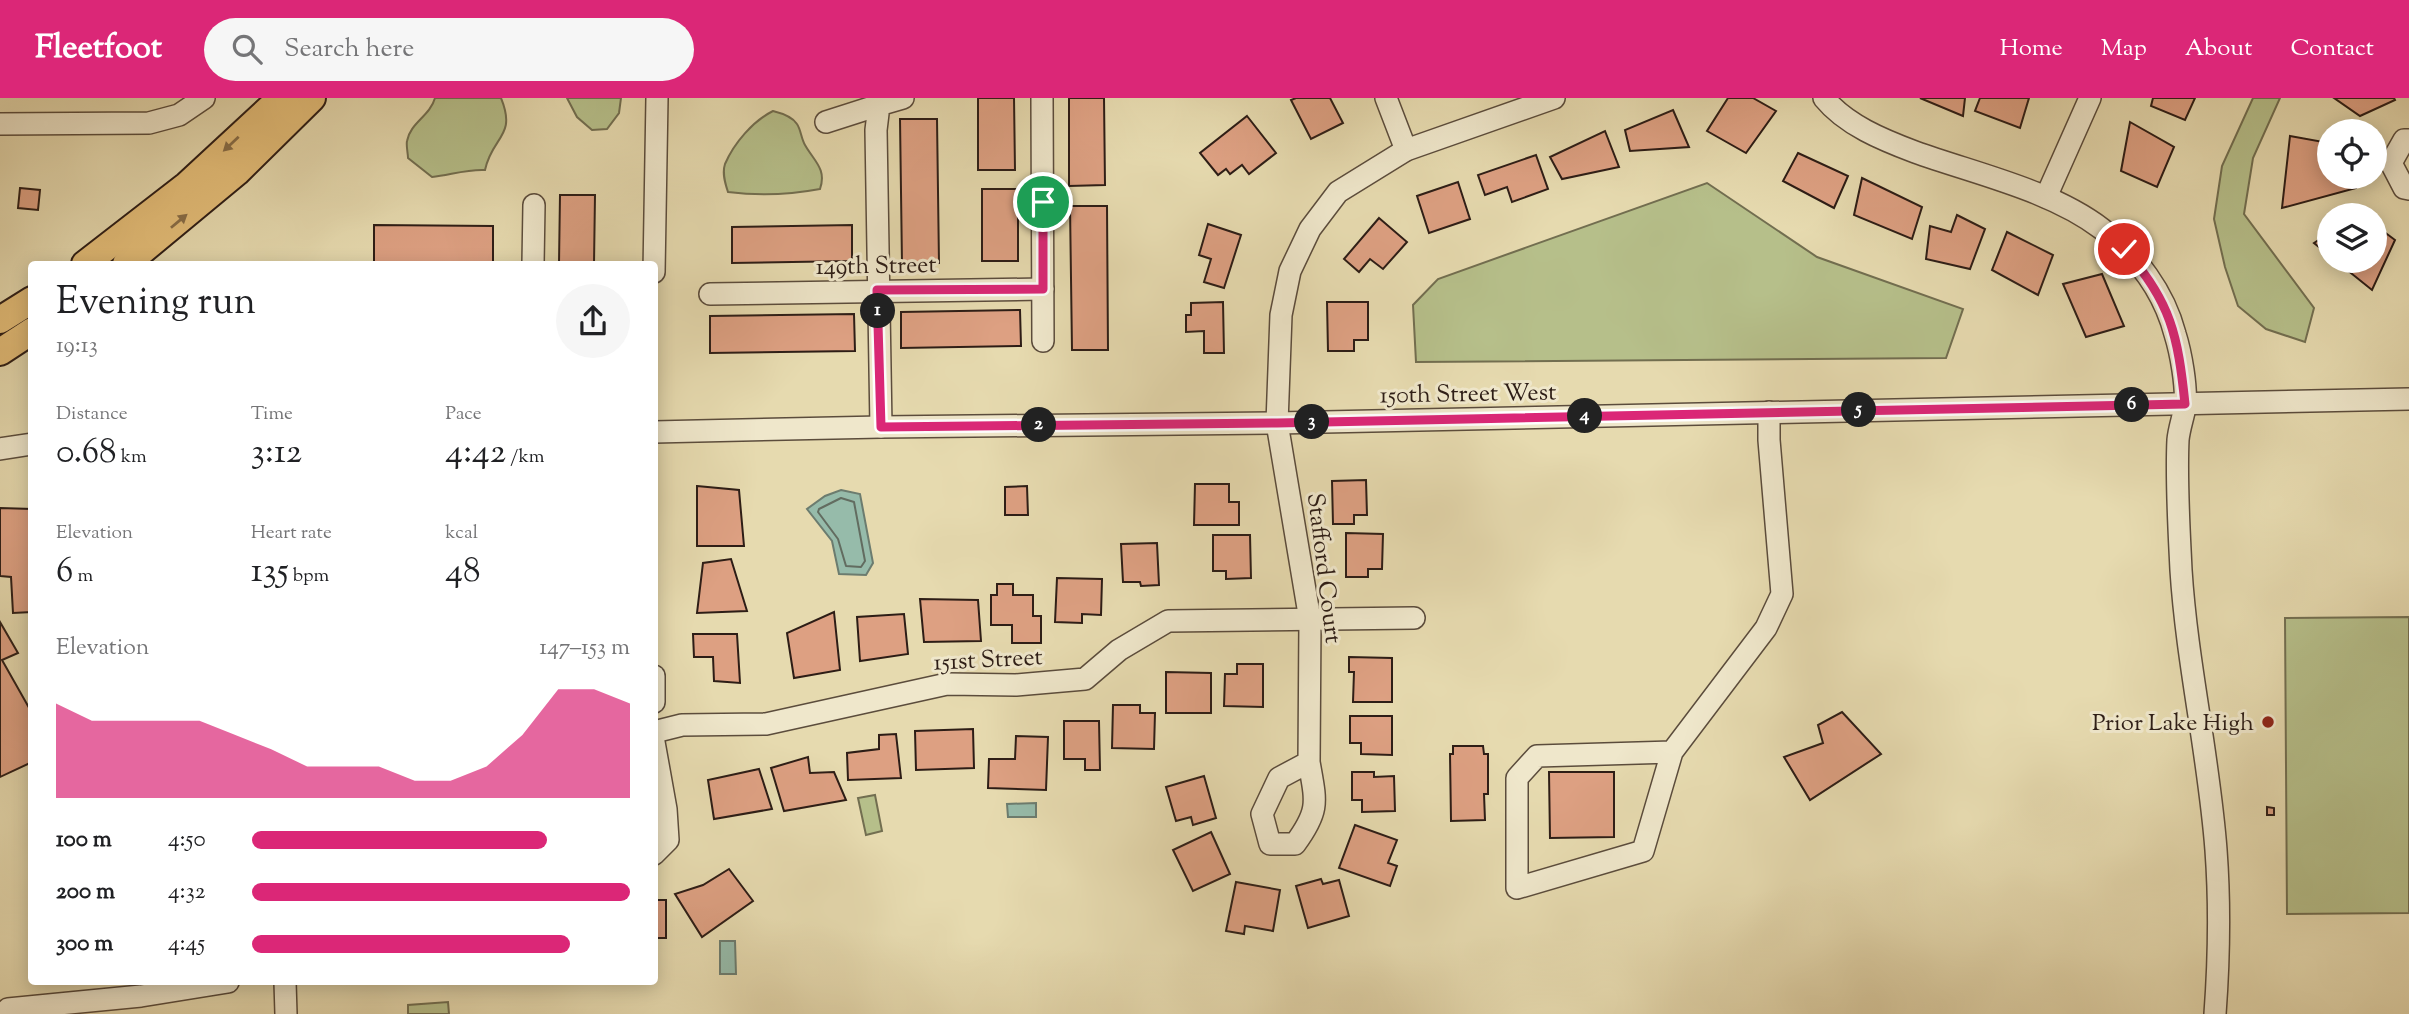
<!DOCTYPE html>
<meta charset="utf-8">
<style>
:root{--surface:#fff;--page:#f6f6f6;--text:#202124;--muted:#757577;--accent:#db2777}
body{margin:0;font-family:"Sorts Mill Goudy",serif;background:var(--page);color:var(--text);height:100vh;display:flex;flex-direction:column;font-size:26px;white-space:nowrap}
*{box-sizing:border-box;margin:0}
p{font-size:23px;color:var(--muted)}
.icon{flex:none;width:38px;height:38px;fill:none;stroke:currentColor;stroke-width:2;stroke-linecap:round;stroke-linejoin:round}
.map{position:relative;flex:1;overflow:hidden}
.sheet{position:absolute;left:28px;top:163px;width:630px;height:724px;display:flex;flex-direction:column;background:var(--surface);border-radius:7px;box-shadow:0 4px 18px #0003}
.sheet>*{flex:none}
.tools{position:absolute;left:2317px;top:21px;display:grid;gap:14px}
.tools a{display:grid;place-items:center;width:70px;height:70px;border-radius:50%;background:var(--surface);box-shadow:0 4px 18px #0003;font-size:35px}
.pin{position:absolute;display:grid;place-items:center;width:60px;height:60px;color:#fff;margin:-30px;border:4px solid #fff;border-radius:50%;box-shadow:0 2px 7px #0007}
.km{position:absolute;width:35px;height:35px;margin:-18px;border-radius:50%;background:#222;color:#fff;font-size:19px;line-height:35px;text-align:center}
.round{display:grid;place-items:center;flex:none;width:74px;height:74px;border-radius:37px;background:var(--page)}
.headline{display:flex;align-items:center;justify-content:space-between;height:119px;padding:0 28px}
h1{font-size:38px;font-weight:600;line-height:52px}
.figures{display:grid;grid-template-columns:repeat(3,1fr);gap:10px;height:119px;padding:7px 28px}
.figures div{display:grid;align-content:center}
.figures b{font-size:35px;font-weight:600}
.figures small{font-size:19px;font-weight:400}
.figures p{font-size:19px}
.chart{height:196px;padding:14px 28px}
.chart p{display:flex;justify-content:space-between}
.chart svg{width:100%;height:126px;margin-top:7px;fill:var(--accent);opacity:.7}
ul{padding:0 28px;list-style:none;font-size:23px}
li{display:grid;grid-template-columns:112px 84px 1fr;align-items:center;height:52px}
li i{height:18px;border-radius:9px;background:var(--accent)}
header{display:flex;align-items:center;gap:42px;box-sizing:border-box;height:98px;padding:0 35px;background:var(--accent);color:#fff}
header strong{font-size:33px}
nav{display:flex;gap:38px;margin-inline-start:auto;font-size:24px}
.search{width:490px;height:63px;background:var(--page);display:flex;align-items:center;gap:18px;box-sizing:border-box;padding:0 24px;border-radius:38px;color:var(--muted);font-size:26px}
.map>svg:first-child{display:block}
.green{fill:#b6bf8a;stroke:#726e50;stroke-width:2}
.water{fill:#96bbaa;stroke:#6c7c6f;stroke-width:2}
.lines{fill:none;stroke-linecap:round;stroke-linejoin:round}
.shore{stroke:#626c60;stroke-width:2}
.building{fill:#dda082;stroke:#2d1d16;stroke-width:2}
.minor-casing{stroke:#5b4c3c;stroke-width:24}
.major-casing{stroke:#2d1d16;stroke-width:30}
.minor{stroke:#efe7cb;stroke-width:21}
.major{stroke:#e3bd78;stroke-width:26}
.oneway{fill:#886d47}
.route-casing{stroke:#fff;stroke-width:14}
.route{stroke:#db2777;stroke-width:9}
.poi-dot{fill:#8f2418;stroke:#efe7cb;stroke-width:2.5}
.labels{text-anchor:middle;stroke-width:6;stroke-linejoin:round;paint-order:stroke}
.street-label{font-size:24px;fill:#2d1d16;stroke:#efe7cb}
.poi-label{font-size:24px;fill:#2d1d16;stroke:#efe7cb;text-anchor:end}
</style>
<header>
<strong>Fleetfoot</strong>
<div class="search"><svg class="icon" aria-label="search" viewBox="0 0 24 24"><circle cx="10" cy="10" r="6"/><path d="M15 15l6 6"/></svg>Search here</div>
<nav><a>Home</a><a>Map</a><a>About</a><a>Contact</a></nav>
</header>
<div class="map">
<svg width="2409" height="916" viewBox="0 0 2409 916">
<rect width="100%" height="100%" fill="#e6daaf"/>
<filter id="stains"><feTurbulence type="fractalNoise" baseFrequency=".00286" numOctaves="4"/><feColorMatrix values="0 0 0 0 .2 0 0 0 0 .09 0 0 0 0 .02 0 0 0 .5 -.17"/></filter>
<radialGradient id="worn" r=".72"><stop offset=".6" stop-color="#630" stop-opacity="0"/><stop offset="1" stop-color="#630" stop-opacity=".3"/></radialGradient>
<g class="green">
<path d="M435 0H501C517 39 492 38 485 72 467 71 450 77 432 79L408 60C408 55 406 48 407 43 410 25 430 18 435 0Z"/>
<path d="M567 0H621L619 15 607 31 592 32 577 19Z"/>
<path d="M2253 0H2280L2253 60 2244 116 2314 210 2305 244 2266 231 2238 208 2225 169 2214 121 2222 68Z"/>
<path d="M773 13C781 15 792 18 797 26 801 32 801 40 805 47 814 63 827 71 820 91 788 97 760 98 728 94 725 85 722 75 725 66 734 45 753 23 773 13Z"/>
<path d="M1707 85 1817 159 1963 211 1946 260 1416 264 1413 207 1438 181Z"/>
<path d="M2409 519V815L2287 816 2285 520Z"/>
<path d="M875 697 882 733 866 737 858 700Z"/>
<path d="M448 904 449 916H408V907Z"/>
</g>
<g class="water">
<path d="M841 392 860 396 873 465 866 477 839 476 832 443 807 411 825 398Z"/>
<path d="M1036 705V719H1008L1007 706Z"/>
<path d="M720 843H735L736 876H720Z"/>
</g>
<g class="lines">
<path class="shore" d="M841 400 854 404 865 463 861 469 846 468 838 441 818 414 819 411Z"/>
</g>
<g class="building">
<path d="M978 0H1014L1015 72H978Z"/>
<path d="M1069 0H1104L1105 87 1069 88Z"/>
<path d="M1296 0H1330L1343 25 1311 41 1291 2Z"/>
<path d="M1728 0H1753L1776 13 1746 55 1707 33Z"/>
<path d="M1920 0H1965L1963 18Z"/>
<path d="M1980 0H2029L2020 30 1975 13Z"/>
<path d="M2153 0H2195L2185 22 2151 8Z"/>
<path d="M2334 0H2394L2395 2 2360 18Z"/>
<path d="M1673 12 1689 49 1630 53 1625 32Z"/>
<path d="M1247 18 1276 55 1249 76 1242 67 1230 76 1226 71 1218 77 1200 55Z"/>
<path d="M900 21H937L939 165 902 166Z"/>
<path d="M2130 24 2174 49 2157 89 2121 73Z"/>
<path d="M1605 33 1619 69 1562 81 1550 59Z"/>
<path d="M2290 38 2329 45V79H2356V90L2282 110Z"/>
<path d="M1798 55 1848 78 1834 110 1783 83Z"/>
<path d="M1536 57 1548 91 1512 104 1507 89 1485 97 1478 77Z"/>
<path d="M1862 80 1922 109 1912 141 1854 117Z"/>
<path d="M1458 84 1470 121 1429 135 1417 98Z"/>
<path d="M20 90 40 92 38 112 18 110Z"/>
<rect x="982" y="91" width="36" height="72"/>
<path d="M560 97H595L594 166H559Z"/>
<path d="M1070 108H1107L1108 252H1072Z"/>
<path d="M1957 117 1985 131 1970 171 1926 161 1930 128 1951 134Z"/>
<path d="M1379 120 1407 144 1383 171 1370 161 1359 174 1344 161Z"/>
<path d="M1208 126 1241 137 1224 190 1204 184 1211 161 1199 157Z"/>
<path d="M374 127 493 128V165L374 164Z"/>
<path d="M852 127V163L732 165V129Z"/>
<path d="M2375 127 2395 142 2372 192 2336 163H2375Z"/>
<path d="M2007 134 2053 157 2038 197 1992 172Z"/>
<path d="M2329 135V157L2314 145Z"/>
<path d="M2102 176 2124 228 2086 239 2063 186Z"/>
<path d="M1223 204 1224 255H1204V233L1186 234V217H1191V205Z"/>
<path d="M1327 204H1368V242H1354V253H1328Z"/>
<path d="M1020 212 1021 248 901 250V214Z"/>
<path d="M854 216 855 253 710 255V218Z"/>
<path d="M1366 382 1367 417H1354V426H1333L1332 383Z"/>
<path d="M1195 386H1229V404H1239V427H1194Z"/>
<path d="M697 388 739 392 744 448H697Z"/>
<path d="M1027 388 1028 417H1005V389Z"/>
<path d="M0 410 32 411V514L13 515 11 479 0 478Z"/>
<path d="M1346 435 1383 436 1382 471H1368V479H1346Z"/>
<path d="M1213 437H1250L1251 480 1226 481V473H1213Z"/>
<path d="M1157 445 1159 487 1141 488 1140 484H1123L1121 446Z"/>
<path d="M731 461 747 513 697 515 703 465Z"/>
<path d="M1057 480 1102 481 1101 517 1082 516V525L1055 524Z"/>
<path d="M997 486H1013V497H1033V518H1041V545H1012V527H991V497H997Z"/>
<path d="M920 501 978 502 981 543 924 544Z"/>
<path d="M834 514 840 572 794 580 787 535Z"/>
<path d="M904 516 908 556 860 563 857 519Z"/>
<path d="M0 524 18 555 2 562 32 615V664L0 679Z"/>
<path d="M693 536H737L740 585 714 583 713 559H694Z"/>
<path d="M1349 559 1392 560V604H1353L1354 574H1349Z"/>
<path d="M1237 566H1263V609L1224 608 1225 576H1237Z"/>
<path d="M1166 574 1211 575V615H1166Z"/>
<path d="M1113 607H1140V615H1155L1154 651 1112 650Z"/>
<path d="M1842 614 1881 656 1810 702 1784 659 1823 645 1818 627Z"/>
<path d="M1350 618H1392V657L1361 656V645H1350Z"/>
<path d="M1064 623H1099L1100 672H1085V661H1064Z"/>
<path d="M973 631 974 670 916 672 915 633Z"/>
<path d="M896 636 901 680 848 682 847 655 879 651V637Z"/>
<path d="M1016 638 1048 639 1046 692 988 690 989 661H1015Z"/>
<path d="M1453 648H1483L1484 656H1488V696H1484L1485 722 1451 723 1450 656H1453Z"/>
<path d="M808 659 810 675 834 674 846 702 784 713 771 670Z"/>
<path d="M759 671 772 711 714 721 708 682Z"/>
<path d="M1352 674H1374V679L1394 678 1395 713 1362 714V702H1352Z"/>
<path d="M1549 674H1614V739L1550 740Z"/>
<path d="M1204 678 1216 720 1193 727 1191 719 1176 723 1166 689Z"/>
<path d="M2267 709 2274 710V717H2267Z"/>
<path d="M1355 727 1397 742 1388 765 1397 768 1390 788 1339 770Z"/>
<path d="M1211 734 1230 776 1193 793 1173 752Z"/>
<path d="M729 771 753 803 702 839 675 796 703 787Z"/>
<path d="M1321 781 1323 786 1339 782 1349 818 1308 830 1296 788Z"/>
<path d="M1236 784 1280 792 1273 833 1245 828 1244 836 1226 833Z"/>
<rect x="654" y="802" width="12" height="38"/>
</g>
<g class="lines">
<g class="minor-casing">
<g id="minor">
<path d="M1042 0 1043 243"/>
<path d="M1386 0 1406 52"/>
<path d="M1824 0C1846 27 1883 42 1915 54 1976 76 2051 92 2102 131 2137 158 2164 194 2175 236 2181 255 2187 289 2185 309 2183 320 2179 331 2178 342 2176 384 2179 429 2181 472 2187 566 2209 658 2216 752 2220 806 2219 862 2215 916"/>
<path d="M826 24 879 7"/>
<path d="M0 26 149 25 179 17 204 0"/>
<path d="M2409 42H2404L2391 65 2404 90 2409 91"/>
<path d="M2046 99 2090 0"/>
<path d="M533 166 534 107"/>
<path d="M654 174 657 0"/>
<path d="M710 196 1043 191"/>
<path d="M881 329 876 32 879 7 903 0"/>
<path d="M654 334 881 329 1277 325 2409 301"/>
<path d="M0 351 32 346"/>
<path d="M654 578V604"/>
<path d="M654 634 682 627 766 626 947 586 1016 587 1085 581 1119 552 1168 523 1414 520"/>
<path d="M654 644 666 711 668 742 654 756"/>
<path d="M1672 654 1643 753 1517 790V680L1537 658 1672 654 1766 530 1782 496 1769 342V314"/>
<path d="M1309 664C1316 704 1320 712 1295 746H1270L1262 716 1279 680 1309 664 1310 522 1277 325 1281 217 1290 173 1310 131 1338 94 1406 52 1554 0"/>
<path d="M285 884 286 916"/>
<path d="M8 911 141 898 228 884"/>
</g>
</g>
<g class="major-casing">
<g id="major">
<path d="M85 166 187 87 281 0"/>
<path d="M126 166 237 74 312 0"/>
<path d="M0 222 32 202"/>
<path d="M0 254 32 233"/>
</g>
</g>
<use href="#minor" class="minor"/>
<use href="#major" class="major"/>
</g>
<defs><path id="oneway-solid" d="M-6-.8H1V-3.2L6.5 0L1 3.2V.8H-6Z" transform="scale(1.75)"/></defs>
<g class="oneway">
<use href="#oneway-solid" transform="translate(231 46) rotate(137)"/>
<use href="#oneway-solid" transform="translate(179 123) rotate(-40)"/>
</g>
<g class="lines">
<g class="route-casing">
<path id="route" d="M1043 104V191L877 192 881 329 1277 325 2185 306C2178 238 2171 203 2124 151"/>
</g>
<use href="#route" class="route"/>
</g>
<circle class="poi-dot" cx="2268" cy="624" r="7"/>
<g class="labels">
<g class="street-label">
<text transform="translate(876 167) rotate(-1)" y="8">149th Street</text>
<text transform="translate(1468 295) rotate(-1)" y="8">150th Street West</text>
<text transform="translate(1325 470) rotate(83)" y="8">Stafford Court</text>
<text transform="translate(988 561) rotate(-3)" y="8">151st Street</text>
</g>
<g class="poi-label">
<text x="2254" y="632">Prior Lake High</text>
</g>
</g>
<rect width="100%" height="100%" filter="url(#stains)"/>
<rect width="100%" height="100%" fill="url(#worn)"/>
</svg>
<div class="tools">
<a><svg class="icon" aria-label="locate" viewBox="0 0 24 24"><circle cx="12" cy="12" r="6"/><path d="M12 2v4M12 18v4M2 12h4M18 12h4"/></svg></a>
<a><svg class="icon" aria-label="layers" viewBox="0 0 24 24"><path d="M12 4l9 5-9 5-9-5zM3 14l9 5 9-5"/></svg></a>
</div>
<div class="pin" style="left:1043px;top:104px;background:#1e9e55"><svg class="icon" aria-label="arrive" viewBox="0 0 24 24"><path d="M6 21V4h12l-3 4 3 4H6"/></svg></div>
<div class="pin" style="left:2124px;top:151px;background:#d93025"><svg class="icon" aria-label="check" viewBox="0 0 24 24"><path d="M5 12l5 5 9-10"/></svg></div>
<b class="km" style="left:878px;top:213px">1</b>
<b class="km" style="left:1039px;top:327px">2</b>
<b class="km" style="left:1312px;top:324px">3</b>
<b class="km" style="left:1585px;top:318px">4</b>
<b class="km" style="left:1859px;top:312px">5</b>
<b class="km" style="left:2132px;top:307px">6</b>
<section class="sheet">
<div class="headline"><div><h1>Evening run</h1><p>19:13</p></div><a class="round"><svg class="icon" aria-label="share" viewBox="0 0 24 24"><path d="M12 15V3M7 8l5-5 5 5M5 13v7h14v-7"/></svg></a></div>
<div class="figures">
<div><p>Distance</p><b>0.68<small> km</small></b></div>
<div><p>Time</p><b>3:12</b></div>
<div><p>Pace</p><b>4:42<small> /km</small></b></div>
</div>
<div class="figures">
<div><p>Elevation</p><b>6<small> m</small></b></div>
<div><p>Heart rate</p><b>135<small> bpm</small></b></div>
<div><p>kcal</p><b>48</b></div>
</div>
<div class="chart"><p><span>Elevation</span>147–153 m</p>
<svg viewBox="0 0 160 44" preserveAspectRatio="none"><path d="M0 44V11L10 17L20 17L30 17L40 17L50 22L60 27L70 33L80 33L90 33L100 38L110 38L120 33L130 22L140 6L150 6L160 11V44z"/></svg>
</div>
<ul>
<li><b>100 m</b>4:50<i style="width:78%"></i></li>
<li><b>200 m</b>4:32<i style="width:100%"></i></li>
<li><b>300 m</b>4:45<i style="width:84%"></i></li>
</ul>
</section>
</div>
